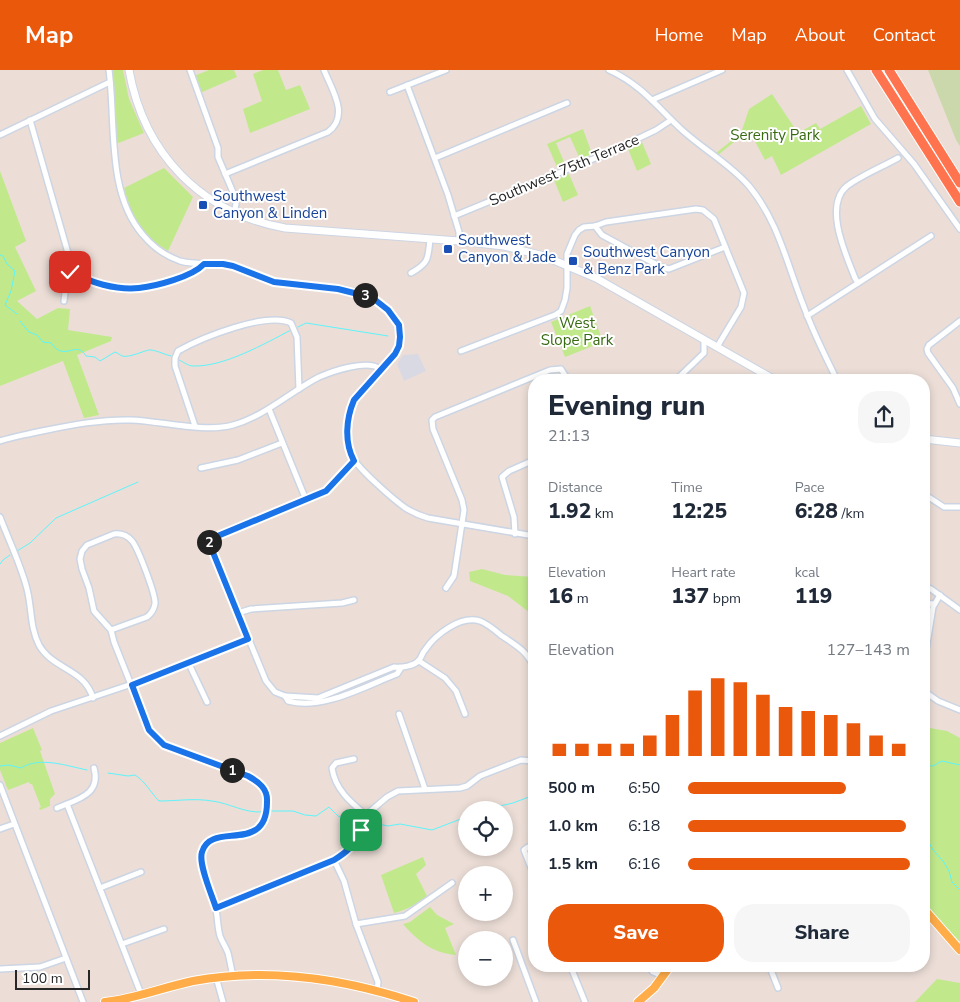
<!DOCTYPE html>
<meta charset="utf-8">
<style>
:root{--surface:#fff;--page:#f6f6f7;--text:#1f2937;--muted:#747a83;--accent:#ea580c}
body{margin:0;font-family:"Nunito Sans",sans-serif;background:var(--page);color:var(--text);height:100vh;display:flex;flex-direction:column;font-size:19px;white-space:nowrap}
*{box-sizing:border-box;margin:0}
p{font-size:16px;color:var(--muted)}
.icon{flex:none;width:28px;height:28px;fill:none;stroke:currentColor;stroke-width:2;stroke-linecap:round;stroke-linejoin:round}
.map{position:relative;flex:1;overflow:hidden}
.drawer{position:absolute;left:528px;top:304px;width:402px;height:598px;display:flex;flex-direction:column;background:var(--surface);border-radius:20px;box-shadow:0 2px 8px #0003}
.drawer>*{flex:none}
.buttons{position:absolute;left:458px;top:731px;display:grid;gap:10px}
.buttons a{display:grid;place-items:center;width:55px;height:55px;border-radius:50%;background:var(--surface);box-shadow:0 2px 8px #0003;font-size:25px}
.scale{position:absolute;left:15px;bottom:12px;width:75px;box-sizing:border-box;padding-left:5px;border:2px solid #272727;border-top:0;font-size:14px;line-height:18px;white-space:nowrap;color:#272727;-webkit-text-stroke:4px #fff;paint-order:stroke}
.pin{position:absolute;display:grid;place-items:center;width:42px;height:42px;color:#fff;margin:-21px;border-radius:10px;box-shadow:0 2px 8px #0006}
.km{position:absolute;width:25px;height:25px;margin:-12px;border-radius:50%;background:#222;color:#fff;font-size:14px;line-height:25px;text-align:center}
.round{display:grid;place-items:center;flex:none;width:52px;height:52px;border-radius:20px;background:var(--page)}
.head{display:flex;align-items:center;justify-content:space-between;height:85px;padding:0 20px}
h1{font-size:28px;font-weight:800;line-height:38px}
.stats{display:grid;grid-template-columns:repeat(3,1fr);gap:8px;height:85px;padding:5px 20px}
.stats div{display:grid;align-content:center}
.stats b{font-size:21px;font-weight:800}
.stats small{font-size:14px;font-weight:400}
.stats p{font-size:14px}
.chart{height:140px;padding:10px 20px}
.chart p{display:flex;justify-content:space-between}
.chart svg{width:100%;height:90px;margin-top:5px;stroke:var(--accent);stroke-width:6}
.action{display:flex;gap:10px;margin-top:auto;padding:10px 20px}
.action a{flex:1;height:58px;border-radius:20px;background:var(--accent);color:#fff;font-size:20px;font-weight:800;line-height:58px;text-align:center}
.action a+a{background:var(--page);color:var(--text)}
ul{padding:0 20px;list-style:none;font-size:16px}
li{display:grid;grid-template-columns:80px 60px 1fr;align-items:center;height:38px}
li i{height:12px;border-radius:6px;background:var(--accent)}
header{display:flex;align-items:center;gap:30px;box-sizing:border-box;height:70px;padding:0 25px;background:var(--accent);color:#fff}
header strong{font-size:24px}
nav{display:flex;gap:28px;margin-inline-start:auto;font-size:18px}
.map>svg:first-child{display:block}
.industrial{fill:#d9d9e3}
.green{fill:#c1e98c}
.cemetery{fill:#cbd8ac}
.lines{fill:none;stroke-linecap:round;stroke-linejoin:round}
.stream{stroke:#5df4fb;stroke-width:1}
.minor-casing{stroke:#ccd5e3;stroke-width:8}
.secondary-casing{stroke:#ccd5e3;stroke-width:9}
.primary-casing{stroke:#fff;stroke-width:10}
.motorway-casing{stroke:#fff;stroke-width:11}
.minor{stroke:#fff;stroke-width:5}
.secondary{stroke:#fff;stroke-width:7}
.primary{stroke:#ffac49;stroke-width:8}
.motorway{stroke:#ff744f;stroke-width:9}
.route-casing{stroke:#fff;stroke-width:10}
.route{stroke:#1a73e8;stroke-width:6}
.transit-dot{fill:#1a4fb4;stroke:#fff;stroke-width:2}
.labels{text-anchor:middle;stroke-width:4;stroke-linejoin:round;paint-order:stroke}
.park-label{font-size:15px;fill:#376a11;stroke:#fff}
.street-label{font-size:15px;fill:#272727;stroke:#fff}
.transit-label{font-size:15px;fill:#164399;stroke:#fff;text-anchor:start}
</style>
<header>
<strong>Map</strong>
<nav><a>Home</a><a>Map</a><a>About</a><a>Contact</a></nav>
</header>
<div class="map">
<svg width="960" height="932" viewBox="0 0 960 932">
<rect width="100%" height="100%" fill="#ecded7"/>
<path class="industrial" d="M418 284 426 301 404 311 397 294 403 285Z"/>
<g class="green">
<path d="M113 0H123L129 29 144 63 116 74Z"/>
<path d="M209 0H234L237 7 200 23 194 6Z"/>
<path d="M263 0H278L286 20 300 15 310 39 250 63 243 39 262 31 253 4Z"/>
<path d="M772 24 798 63 816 53 820 59 861 36 871 54 781 105 772 86 765 90 749 60 718 85 716 83 741 63 749 39Z"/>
<path d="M583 59 592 84 580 89 570 67 556 73 565 94 557 97 547 74Z"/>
<path d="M642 72 651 94 637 101 628 79Z"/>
<path d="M164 98 193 127 168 181C139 164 133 149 124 118Z"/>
<path d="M0 101 26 171 15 177 36 221 17 231 37 249 58 238 70 239 68 260 112 267 111 271 77 285 99 345 84 348 63 291 0 316Z"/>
<path d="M569 104 578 125 563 132 554 110Z"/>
<path d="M590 236 603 272 565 287 551 252Z"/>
<path d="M482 499 505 505 534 507V546L508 526 470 511 469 502Z"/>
<path d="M924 657 947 661 960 668V872L924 833Z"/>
<path d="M33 658 42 680 40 681 55 724 50 729V736L40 740 39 738 41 737 32 714H30L29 712 8 720 0 700V673Z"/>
<path d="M423 787 426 795 416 804 427 826C416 834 407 840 394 843L381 805Z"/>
<path d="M430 837 437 845 454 854 445 858 456 885C432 883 418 871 403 854L410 852Z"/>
<path d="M937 909 960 913V932H915Z"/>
</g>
<path class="cemetery" d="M928 0H960V76L956 70Z"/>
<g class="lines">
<g class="stream">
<path d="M0 185 3 186 7 194 15 201 11 221 5 235 17 244"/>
<path d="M20 251 29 262 37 265 43 272 51 273C65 293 76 269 86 286L95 287 100 291 115 282C118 283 120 285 122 286 129 288 143 281 149 280 153 279 166 285 171 286"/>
<path d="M298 257 306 253 388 266"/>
<path d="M179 290C184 292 188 296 193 296 224 297 264 274 291 260"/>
<path d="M17 481 30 473 56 448 138 412"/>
<path d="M0 494 3 490 10 485"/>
<path d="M924 695 933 696 942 691 960 695"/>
<path d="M0 696 9 695 21 698C40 686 67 696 87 700"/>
<path d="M108 703 128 706 135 705C146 712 150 722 159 731 177 731 194 728 212 731 229 733 244 743 262 742"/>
<path d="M482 740 513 733 534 725"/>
<path d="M271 741H293L305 745 316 746 329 737 338 746 345 749 360 751"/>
<path d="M368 752 388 756 400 754 432 760 466 747"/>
<path d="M924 764 933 780 943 791 949 801 952 812 960 820"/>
</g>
<g class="minor-casing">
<g id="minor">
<path d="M109 0C116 51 106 123 143 165 152 176 166 186 180 191 197 196 216 191 233 196 247 200 260 209 275 212 314 219 374 211 397 252 402 262 401 274 395 284L354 330C347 347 344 368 352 386 357 398 395 431 407 439 414 443 421 446 428 448L534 466"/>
<path d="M190 0 218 78V87L235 127 236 134 234 143"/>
<path d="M609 0C642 15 657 37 682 60 704 80 730 94 749 116 779 152 787 195 804 237 813 262 825 286 837 310"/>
<path d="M847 0 875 49 914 94 960 159"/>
<path d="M407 15 448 125 459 162V171"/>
<path d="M390 22 446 0"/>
<path d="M652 30 722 0"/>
<path d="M30 50 70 190 75 201 84 208 95 212 119 218H138L167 212 198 200 203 194"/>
<path d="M0 65 110 12"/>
<path d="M435 88 567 33"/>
<path d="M225 104 328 62C350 46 332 20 324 0"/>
<path d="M454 146 610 82 656 60 671 50"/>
<path d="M595 156 602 165 661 197 669 199 725 177"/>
<path d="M411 203C429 193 428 189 430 169"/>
<path d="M858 213 855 208C846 185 823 136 847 116 862 105 882 97 898 88"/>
<path d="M64 231 67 206 74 198"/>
<path d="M807 246 931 166"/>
<path d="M960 251 929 275 927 279 928 283 953 318 960 334"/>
<path d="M461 281 555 245 561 241 565 230 567 218V184L575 165 579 160 584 157 595 156 606 152 696 139 703 140 714 149 744 223 741 237 717 277"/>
<path d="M676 310 704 283V270"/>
<path d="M269 339 306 430"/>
<path d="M195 356 175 296V288L178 281C201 268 267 241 291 253L297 267 299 319"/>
<path d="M0 371C12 367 24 365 37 362 67 356 99 349 131 350 161 351 204 363 233 355 265 346 290 322 319 307 333 301 368 289 380 299"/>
<path d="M354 391 326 421 208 470 266 611 275 622 285 626 288 631C322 641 365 616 397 604L401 598"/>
<path d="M201 398 238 390 282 373"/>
<path d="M924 424 944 437H960"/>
<path d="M0 447C9 471 21 495 27 519 32 538 30 558 39 575 53 600 84 598 93 628"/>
<path d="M114 464C122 463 127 465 132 471 138 478 156 525 155 534 154 539 151 544 147 547L111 560 94 541 89 518 82 499 80 489 82 481 87 475Z"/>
<path d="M515 464 514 447 502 407 509 401 534 390"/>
<path d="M924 516 931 519 960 540"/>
<path d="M446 518 454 506 464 440 462 430 433 359 432 350 435 347 550 300 561 299 568 310"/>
<path d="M924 533 934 534"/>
<path d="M238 543 251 539 342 533 354 530"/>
<path d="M111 560 114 572 149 660 164 675 248 706C259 712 268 719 267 732 267 786 214 751 202 780 197 792 212 822 215 836 218 845 217 856 220 866 222 872 226 877 228 883 230 891 231 898 233 906"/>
<path d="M419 591 445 608 456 621 465 644"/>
<path d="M924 592 933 537 940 525"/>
<path d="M189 594 207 632"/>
<path d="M924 621 938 631 960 640"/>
<path d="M285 626 318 628 394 597C401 598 415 596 419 590 422 587 422 583 425 580 435 565 460 545 480 551 488 554 496 561 502 566 516 575 528 582 534 598"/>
<path d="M399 644 425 719"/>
<path d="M0 666 51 641 162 604 248 569"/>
<path d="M354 689 336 693 332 698C335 719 350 732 366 745"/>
<path d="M94 698C100 720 85 727 67 734L141 924"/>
<path d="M0 715 83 932"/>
<path d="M57 738 67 734"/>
<path d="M0 759 14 754"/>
<path d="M534 775 528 777 524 780 534 805"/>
<path d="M334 790 344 811 356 854 378 912 377 922"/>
<path d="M100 818 141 802"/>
<path d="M216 838 334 790 346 782 355 774 361 761 366 745 387 727 398 721 460 718 467 716 480 706 521 690 533 691"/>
<path d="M356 854 405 846 452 813"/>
<path d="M513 870 536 932"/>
<path d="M122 874 164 859"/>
<path d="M570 895 585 932"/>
<path d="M647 895 653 902 663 906"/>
<path d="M769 895 778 918"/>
<path d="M0 899 40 897 66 888"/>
<path d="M216 907 223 932"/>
</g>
</g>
<g class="secondary-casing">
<g id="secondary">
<path d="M129 0C144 84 201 143 285 158L459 171 504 176 544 186 596 208 775 310"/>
<path d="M924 369 960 373"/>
</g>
</g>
<g class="primary-casing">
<g id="primary">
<path d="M924 839 960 880"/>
<path d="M105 932C135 929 164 917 193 911 268 897 342 908 414 932"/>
<path d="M638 932 654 918 671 895"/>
</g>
</g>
<g class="motorway-casing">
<g id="motorway">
<path d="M876 0 960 132"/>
<path d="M889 0 960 113"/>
</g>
</g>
<use href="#minor" class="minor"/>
<use href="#secondary" class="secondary"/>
<use href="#primary" class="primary"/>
<use href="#motorway" class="motorway"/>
</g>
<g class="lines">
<g class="route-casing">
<path id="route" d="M70 202 74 198C83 214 121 220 139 218 156 216 192 207 204 194H223L233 196 274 212 338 219 366 226 374 229 388 240 399 255 400 267 399 276 395 284 354 330C346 349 344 372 354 391L326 421 208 470 248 569 132 615 149 660 164 675 248 706C259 712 268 719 267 732 267 786 211 750 202 782 198 794 212 825 216 838L334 790C347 782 355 775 361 760"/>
</g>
<use href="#route" class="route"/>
</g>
<g class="transit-dot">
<rect x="198" y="130" width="10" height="10" rx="2.5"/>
<rect x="443" y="174" width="10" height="10" rx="2.5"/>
<rect x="568" y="186" width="10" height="10" rx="2.5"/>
</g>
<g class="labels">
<g class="park-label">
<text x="775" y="70">Serenity Park</text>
<text x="577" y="258">West<tspan x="577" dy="17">Slope Park</tspan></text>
</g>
<g class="street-label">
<text transform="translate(564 100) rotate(-23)" y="5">Southwest 75th Terrace</text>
</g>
<g class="transit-label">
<text x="213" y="131">Southwest<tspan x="213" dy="17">Canyon &amp; Linden</tspan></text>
<text x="458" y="175">Southwest<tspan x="458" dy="17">Canyon &amp; Jade</tspan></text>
<text x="583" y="187">Southwest Canyon<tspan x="583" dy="17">&amp; Benz Park</tspan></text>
</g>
</g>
</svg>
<div class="buttons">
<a><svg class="icon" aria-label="locate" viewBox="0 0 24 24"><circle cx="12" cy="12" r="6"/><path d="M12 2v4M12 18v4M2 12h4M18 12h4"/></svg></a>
<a>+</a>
<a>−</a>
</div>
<div class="scale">100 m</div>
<div class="pin" style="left:361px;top:760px;background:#1e9e55"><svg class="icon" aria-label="arrive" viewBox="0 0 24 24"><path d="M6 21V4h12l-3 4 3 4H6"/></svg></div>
<div class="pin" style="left:70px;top:202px;background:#d93025"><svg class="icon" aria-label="check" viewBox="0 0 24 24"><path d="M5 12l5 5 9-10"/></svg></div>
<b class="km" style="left:232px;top:700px">1</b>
<b class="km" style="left:209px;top:472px">2</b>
<b class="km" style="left:365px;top:225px">3</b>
<section class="drawer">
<div class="head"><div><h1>Evening run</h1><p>21:13</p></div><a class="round"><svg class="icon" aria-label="share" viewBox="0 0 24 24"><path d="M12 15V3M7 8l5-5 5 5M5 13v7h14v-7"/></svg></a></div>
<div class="stats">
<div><p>Distance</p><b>1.92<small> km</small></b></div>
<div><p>Time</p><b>12:25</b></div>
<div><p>Pace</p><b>6:28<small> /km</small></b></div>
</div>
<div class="stats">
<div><p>Elevation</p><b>16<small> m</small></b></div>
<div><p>Heart rate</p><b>137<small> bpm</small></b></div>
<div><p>kcal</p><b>119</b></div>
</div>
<div class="chart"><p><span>Elevation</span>127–143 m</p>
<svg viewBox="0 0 160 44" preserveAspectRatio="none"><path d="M5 44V38M15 44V38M25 44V38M35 44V38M45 44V34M55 44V24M65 44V12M75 44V6M85 44V8M95 44V14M105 44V20M115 44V22M125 44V24M135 44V28M145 44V34M155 44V38"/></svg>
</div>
<ul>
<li><b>500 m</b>6:50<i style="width:71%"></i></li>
<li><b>1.0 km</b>6:18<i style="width:98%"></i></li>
<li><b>1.5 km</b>6:16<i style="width:100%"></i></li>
</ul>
<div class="action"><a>Save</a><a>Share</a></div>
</section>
</div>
